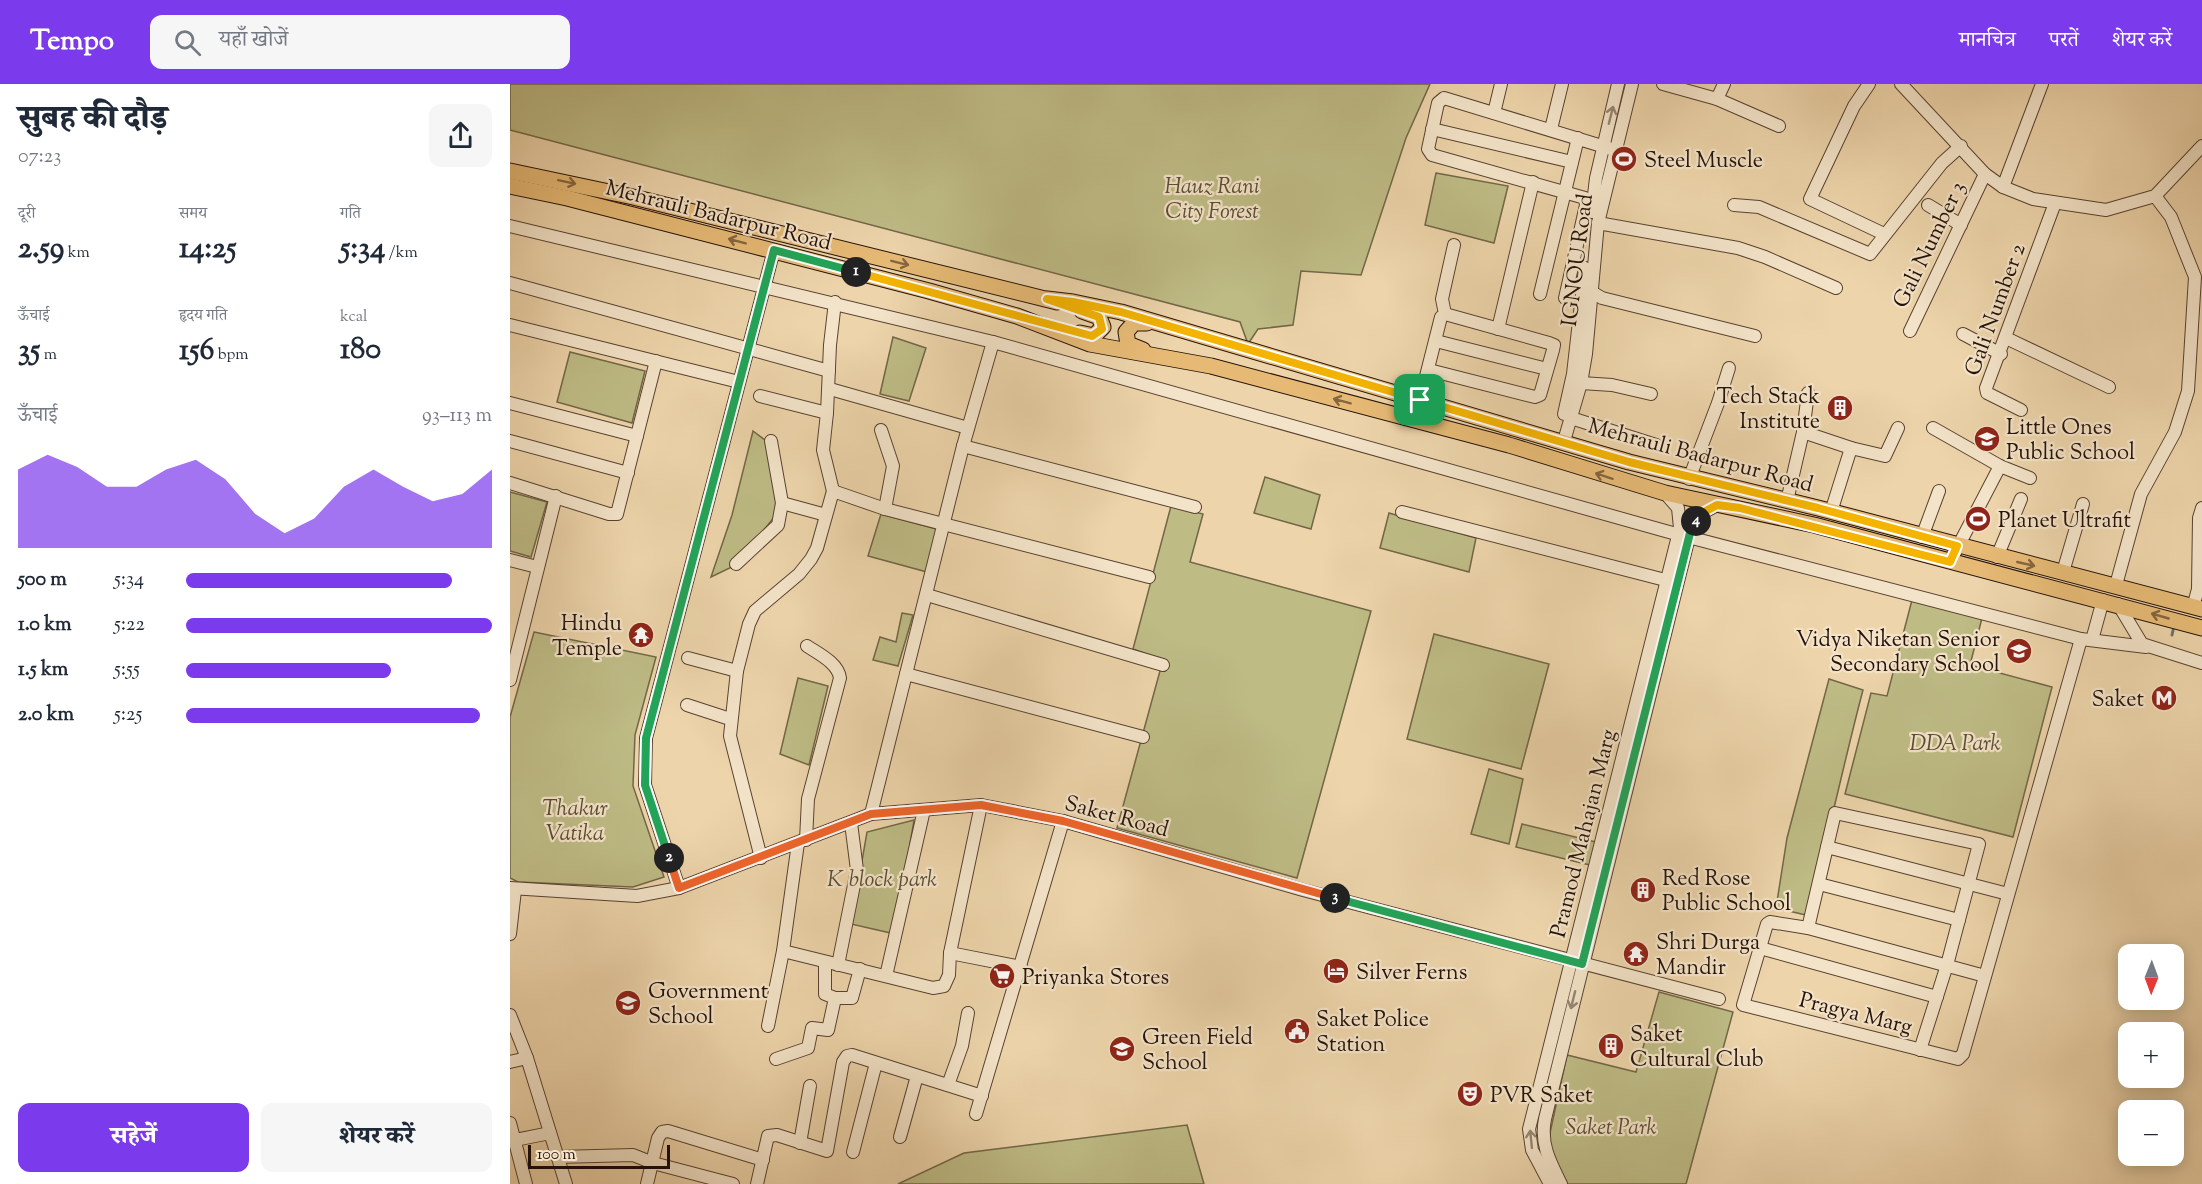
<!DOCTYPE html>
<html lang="hi">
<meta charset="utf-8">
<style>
:root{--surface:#fff;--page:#f6f6f7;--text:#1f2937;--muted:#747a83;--accent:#7c3aed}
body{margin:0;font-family:"Sorts Mill Goudy","Noto Serif Devanagari",serif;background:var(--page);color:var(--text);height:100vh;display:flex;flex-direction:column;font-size:22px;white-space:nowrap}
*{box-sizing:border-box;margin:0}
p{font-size:20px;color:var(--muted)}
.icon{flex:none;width:33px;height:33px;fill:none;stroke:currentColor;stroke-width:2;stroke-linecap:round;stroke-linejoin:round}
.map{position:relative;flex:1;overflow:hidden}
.drawer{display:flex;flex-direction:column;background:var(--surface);width:510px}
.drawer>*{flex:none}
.needle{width:39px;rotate:181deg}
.buttons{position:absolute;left:1608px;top:860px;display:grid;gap:12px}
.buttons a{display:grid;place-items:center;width:66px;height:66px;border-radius:12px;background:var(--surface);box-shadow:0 3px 15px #0003;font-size:30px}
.scale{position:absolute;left:18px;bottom:15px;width:142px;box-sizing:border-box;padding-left:6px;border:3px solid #261209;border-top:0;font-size:16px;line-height:21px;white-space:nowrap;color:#261209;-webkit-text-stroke:4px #f3e3c8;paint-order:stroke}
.pin{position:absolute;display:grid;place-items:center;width:51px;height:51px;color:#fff;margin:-26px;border-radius:12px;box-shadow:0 3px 9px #0006}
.km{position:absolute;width:30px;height:30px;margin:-15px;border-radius:50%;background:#222;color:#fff;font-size:16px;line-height:30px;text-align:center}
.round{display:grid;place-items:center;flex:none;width:63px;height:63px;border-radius:12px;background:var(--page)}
.head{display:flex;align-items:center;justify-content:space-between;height:102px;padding:0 18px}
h1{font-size:33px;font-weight:800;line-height:45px}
.metrics{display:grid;grid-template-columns:repeat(3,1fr);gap:9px;height:102px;padding:6px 18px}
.metrics div{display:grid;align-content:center}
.metrics b{font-size:30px;font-weight:800}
.metrics small{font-size:16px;font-weight:400}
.metrics p{font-size:16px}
.chart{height:168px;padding:12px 18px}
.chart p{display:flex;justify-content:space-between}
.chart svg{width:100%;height:108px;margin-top:6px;fill:var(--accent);opacity:.7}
.primary-button{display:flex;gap:12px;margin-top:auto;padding:12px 18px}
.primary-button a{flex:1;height:69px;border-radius:12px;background:var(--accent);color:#fff;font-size:24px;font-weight:800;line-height:69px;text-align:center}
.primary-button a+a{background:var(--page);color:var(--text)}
ul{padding:0 18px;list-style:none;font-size:20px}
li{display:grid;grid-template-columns:96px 72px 1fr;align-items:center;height:45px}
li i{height:15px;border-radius:8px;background:var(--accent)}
header{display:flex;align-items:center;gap:36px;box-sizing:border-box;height:84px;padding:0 30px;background:var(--accent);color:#fff}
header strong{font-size:28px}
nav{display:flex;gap:33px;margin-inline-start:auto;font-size:21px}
.search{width:420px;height:54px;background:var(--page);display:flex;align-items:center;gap:15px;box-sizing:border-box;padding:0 21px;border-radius:12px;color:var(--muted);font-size:22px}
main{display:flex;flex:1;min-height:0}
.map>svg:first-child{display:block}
.green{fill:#bebb85;stroke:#726647;stroke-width:1.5}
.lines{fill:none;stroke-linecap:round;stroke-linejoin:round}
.stream{stroke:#6b766a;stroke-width:3}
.minor-casing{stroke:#584231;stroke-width:14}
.major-casing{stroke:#261209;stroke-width:17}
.minor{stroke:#f3e3c8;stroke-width:12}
.major{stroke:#e6ba75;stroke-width:15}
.oneway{stroke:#978572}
.oneway2{stroke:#86663f}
.split-1-casing{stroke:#fff;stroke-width:12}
.split-2-casing{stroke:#fff;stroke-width:12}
.split-3-casing{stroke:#fff;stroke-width:12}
.split-4-casing{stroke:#fff;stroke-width:12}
.split-5-casing{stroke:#fff;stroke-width:12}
.split-1{stroke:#f5b400;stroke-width:8}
.split-2{stroke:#22a559;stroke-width:8}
.split-3{stroke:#f0652b;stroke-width:8}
.split-4{stroke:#22a559;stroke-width:8}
.split-5{stroke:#f5b400;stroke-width:8}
.labels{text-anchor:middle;stroke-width:4.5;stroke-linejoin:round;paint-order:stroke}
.poi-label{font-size:22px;fill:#261209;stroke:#f3e3c8;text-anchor:start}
.park-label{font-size:22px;font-style:italic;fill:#5b4d34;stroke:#f3e3c8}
.street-label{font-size:22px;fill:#261209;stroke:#f3e3c8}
</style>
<header>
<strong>Tempo</strong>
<div class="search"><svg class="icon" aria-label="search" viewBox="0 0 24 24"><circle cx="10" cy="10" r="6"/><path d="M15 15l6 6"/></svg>यहाँ खोजें</div>
<nav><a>मानचित्र</a><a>परतें</a><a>शेयर करें</a></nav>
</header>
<main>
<section class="drawer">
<div class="head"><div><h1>सुबह की दौड़</h1><p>07:23</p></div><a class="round"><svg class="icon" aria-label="share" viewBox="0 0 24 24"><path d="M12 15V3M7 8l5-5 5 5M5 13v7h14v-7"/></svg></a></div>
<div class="metrics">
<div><p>दूरी</p><b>2.59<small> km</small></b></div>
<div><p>समय</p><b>14:25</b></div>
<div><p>गति</p><b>5:34<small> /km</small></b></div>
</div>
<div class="metrics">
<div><p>ऊँचाई</p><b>35<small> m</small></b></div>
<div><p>हृदय गति</p><b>156<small> bpm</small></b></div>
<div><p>kcal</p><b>180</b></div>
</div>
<div class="chart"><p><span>ऊँचाई</span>93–113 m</p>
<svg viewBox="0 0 160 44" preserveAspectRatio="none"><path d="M0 44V12L10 6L20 11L30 19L40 19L50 12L60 8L70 16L80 30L90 38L100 32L110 19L120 12L130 19L140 25L150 22L160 12V44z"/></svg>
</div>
<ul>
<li><b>500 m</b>5:34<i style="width:87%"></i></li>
<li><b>1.0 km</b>5:22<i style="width:100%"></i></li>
<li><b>1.5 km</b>5:55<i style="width:67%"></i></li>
<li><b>2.0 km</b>5:25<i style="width:96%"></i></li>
</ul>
<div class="primary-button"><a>सहेजें</a><a>शेयर करें</a></div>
</section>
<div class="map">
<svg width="1692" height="1100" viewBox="0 0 1692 1100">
<rect width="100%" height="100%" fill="#edd4aa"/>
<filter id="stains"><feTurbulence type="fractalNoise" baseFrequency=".00333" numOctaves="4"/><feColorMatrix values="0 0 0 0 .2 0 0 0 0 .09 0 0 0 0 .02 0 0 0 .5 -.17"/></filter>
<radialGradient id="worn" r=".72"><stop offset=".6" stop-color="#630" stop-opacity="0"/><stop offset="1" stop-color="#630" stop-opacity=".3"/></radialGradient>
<g class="green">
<path d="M0 0H920L896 54 851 191 791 187 783 241 748 245 738 260 730 238 0 46Z"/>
<path d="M926 89 998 102 984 159 915 141Z"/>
<path d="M383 253 416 264 399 317 370 310Z"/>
<path d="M60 268 135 287 122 339 47 318Z"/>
<path d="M243 347 255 356 273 422 226 481 201 493 222 431Z"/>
<path d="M755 393 810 411 801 445 744 429Z"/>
<path d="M0 408 37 418 21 473 0 467Z"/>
<path d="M661 422 693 430 680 478 861 527 787 794 607 744 653 576 623 565Z"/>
<path d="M879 429 966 454 959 488 870 464Z"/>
<path d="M371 430 430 446 417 488 358 472Z"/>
<path d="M1402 516 1472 534 1460 581 1542 603 1503 753 1335 710 1361 609 1377 612Z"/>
<path d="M392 529 403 531 388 582 363 576 370 553 386 558Z"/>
<path d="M24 548 146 573 125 651 123 702 154 793 123 803 8 798 0 794V633Z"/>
<path d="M924 550 1039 580 1011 685 897 655Z"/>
<path d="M288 594 318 602 299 681 270 670Z"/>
<path d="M1319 595 1353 606C1333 681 1318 757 1296 831L1266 824 1277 754Z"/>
<path d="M979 685 1013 695 999 760 961 750Z"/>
<path d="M404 736 385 850 341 840 357 748Z"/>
<path d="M1012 740 1086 758 1080 781 1006 763Z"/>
<path d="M1149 908 1223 928 1176 1100H1055L1038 1058 1057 971 1126 988Z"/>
<path d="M677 1041 694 1100H388L454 1069Z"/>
</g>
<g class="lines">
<path class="stream" d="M1662 551 1664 542"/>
<g class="minor-casing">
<g id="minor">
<path d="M1153 0 1207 15 1269 42"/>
<path d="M1359 0 1344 22 1300 115 1374 150"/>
<path d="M1391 0 1475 90 1493 103 1523 115 1596 126 1645 112 1692 62"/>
<path d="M1207 15 1214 0"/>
<path d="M984 29 991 0"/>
<path d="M922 45 1062 78"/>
<path d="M1041 45 1052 0"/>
<path d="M1493 103 1532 0"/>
<path d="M1224 121 1249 123 1360 170 1432 79 1451 62"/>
<path d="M1418 121 1451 141"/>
<path d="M1082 128 1086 94 1108 0"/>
<path d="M1088 139 1228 164 1255 173 1326 204"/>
<path d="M0 142 483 258 1159 448 1571 555 1636 563"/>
<path d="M0 199 319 287"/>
<path d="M1080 207 1092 214 1245 252"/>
<path d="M1030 210 1068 54"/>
<path d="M1055 214 1076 121 1075 114 922 71 918 65 928 19 934 14 1105 66"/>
<path d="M0 241 229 298"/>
<path d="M988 245 1023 98"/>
<path d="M1400 247 1475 90"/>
<path d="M1453 250 1491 270"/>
<path d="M1496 254 1599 303"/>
<path d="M926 257 1037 285"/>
<path d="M919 286 1025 313 1030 311 1043 266 1044 261 1039 259 935 230"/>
<path d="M1071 299 1102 301 1141 310"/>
<path d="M320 305 458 344"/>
<path d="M250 312 317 329 313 366 323 407"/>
<path d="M910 316 931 233 935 230 932 215 944 161"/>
<path d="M0 319 127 352"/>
<path d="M1511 326 1477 309 1476 304 1545 119"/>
<path d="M317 329 320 261 325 218"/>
<path d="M1054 330 1063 290 1075 184"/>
<path d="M1061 334 1146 361"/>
<path d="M1423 344 1490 382 1520 394"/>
<path d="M371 346 383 382 375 425"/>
<path d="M1293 348 1298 309"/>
<path d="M0 357 118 389"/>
<path d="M1054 357 1071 299 1076 270 1088 139 1122 0"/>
<path d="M453 362 685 423"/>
<path d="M1179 395 1208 319 1219 284"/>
<path d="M0 399 99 430H107L146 277"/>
<path d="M1277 417 1293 348 1341 364"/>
<path d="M272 419 316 431"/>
<path d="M892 428 1159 497"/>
<path d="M1321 428 1341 364 1375 372 1388 344"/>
<path d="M1412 453 1429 407"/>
<path d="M1487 473 1511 415"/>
<path d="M0 476 27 483"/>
<path d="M1440 478 1490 382"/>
<path d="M226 480 268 441 272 419 261 357"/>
<path d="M1553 488 1573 420"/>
<path d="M1606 501 1631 410 1665 348 1678 307 1685 193 1661 133 1645 112"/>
<path d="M417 511 653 581"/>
<path d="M1608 520 1632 560 1692 579"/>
<path d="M1683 523 1688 505 1689 434 1692 424"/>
<path d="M1582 556 1593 516"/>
<path d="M178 574 227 587"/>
<path d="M396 590 633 653"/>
<path d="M0 596 46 412"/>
<path d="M177 621 220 635"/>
<path d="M361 730 453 362 483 258"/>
<path d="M296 756 298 715 330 594C328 579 309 570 297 562"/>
<path d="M288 759 273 867 423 904 434 902 439 891 440 869 471 721"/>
<path d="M1317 763 1325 729 1469 760 1437 881 1410 966"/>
<path d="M251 774 220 652 227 587 239 540 245 527 289 490 301 475 307 464 323 407 375 425 639 493"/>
<path d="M1309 800 1449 836"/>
<path d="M0 804 127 812 169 804 361 730 471 721 553 737 793 806 1209 915"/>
<path d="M169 804 135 701 136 654 264 166"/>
<path d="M1298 844 1317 763 1498 810"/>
<path d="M0 850 5 806"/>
<path d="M1250 864 1427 913"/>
<path d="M440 869 511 883"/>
<path d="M315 879V910L325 914H342L350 885"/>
<path d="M328 881 347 786 341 739"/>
<path d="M376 892 414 726"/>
<path d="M1475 892 1298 844 1260 838 1257 840 1233 921 1448 975 1453 970 1571 555"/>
<path d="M0 931 17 974 56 1100"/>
<path d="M258 942 273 867"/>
<path d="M266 975 298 964 302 944 318 946 325 914"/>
<path d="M0 978 17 974"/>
<path d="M438 1001 452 962 458 929"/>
<path d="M466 1030 553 737"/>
<path d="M0 1039 16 1100"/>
<path d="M390 1053 407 992"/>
<path d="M0 1057 40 1049"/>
<path d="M290 1059 300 1002"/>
<path d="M343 1068 366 979"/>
<path d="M48 1073 123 1071 143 1079 223 1100"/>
<path d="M137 1100 148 1054 152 1048 158 1047 253 1076"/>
<path d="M247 1100 258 1052 267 1051 317 1067 333 978 337 972 342 971 472 1012"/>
<path d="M1040 1100 1022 1066 1019 1045 1170 444 1168 424 1155 409"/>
<path d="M1051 1100C1040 1078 1030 1060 1035 1035L1181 445 1194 428 1207 421"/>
</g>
</g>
<g class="major-casing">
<g id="major">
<path d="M0 87 123 113 547 218"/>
<path d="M0 102 57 114 419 207 507 232 580 260 701 282 999 361 1155 409 1304 441 1692 544"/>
<path d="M537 215 563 218 611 228 1119 378 1308 424 1692 525"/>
<path d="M570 249 584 252 593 243 589 233 572 227"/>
<path d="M633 266 618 260 616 248 624 239H637"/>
</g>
</g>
<use href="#minor" class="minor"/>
<use href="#major" class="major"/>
</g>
<defs><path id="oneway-shaft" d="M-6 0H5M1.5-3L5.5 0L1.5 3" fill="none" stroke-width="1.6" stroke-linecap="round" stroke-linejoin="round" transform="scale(1.5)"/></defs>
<g class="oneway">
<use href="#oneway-shaft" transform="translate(1101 31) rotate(-76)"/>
<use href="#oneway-shaft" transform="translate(1063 916) rotate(104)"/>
<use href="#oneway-shaft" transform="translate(1021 1055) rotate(-96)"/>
</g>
<g class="oneway2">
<use href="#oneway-shaft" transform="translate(57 98) rotate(12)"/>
<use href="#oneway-shaft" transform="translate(227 157) rotate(-165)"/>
<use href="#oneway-shaft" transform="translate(390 179) rotate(14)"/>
<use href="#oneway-shaft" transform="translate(832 317) rotate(-165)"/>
<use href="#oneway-shaft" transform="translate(1094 392) rotate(-162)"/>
<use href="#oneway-shaft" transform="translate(1516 480) rotate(13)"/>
<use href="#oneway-shaft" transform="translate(1650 532) rotate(-164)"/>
</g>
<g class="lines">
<g class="split-1-casing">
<path id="split-1" d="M346 188 582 252 592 245 589 233 537 215 563 218 611 228 910 316"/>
</g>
<g class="split-2-casing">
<path id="split-2" d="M159 774 135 701 136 654 264 166 346 188"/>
</g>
<g class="split-3-casing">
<path id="split-3" d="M159 774 169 804 361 730 471 721 553 737 825 814"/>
</g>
<g class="split-4-casing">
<path id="split-4" d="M825 814 1072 880 1181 445 1186 437"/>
</g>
<g class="split-5-casing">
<path id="split-5" d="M910 316 1119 378 1308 424 1447 462 1440 478 1230 424 1207 421 1194 428 1186 437"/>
</g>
<use href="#split-1" class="split-1"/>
<use href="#split-2" class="split-2"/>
<use href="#split-3" class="split-3"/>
<use href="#split-4" class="split-4"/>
<use href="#split-5" class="split-5"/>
</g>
<defs>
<g id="stadium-disc" transform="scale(1.35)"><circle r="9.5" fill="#8f2418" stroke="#f3e3c8"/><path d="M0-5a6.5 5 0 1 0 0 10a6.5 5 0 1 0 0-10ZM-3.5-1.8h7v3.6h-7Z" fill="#fff"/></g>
<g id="building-disc" transform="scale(1.35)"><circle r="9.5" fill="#8f2418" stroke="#f3e3c8"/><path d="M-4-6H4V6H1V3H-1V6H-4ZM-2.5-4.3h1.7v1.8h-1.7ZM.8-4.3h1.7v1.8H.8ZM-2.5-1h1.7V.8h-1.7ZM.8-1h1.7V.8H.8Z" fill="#fff"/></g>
<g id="school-disc" transform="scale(1.35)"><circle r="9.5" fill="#8f2418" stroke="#f3e3c8"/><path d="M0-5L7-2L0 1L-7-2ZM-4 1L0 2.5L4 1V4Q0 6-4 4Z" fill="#fff"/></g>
<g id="temple-disc" transform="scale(1.35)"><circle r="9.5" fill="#8f2418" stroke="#f3e3c8"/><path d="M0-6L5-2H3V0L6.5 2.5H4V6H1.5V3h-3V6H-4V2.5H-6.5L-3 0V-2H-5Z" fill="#fff"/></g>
<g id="metro-disc" transform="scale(1.35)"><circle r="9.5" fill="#8f2418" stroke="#f3e3c8"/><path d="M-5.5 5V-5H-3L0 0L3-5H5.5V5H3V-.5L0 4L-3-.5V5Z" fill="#fff"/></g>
<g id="hotel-disc" transform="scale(1.35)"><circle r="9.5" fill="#8f2418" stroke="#f3e3c8"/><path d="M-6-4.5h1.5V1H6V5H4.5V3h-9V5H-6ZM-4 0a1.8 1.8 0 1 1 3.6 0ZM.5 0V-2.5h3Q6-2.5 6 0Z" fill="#fff"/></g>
<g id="supermarket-disc" transform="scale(1.35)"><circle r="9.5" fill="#8f2418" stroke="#f3e3c8"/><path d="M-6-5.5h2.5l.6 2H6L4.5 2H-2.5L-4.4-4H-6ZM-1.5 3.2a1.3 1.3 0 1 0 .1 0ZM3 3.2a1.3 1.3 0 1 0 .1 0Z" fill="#fff"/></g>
<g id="civic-disc" transform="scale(1.35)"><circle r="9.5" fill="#8f2418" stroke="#f3e3c8"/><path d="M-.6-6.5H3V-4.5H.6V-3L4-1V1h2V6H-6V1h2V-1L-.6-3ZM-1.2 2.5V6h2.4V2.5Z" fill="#fff"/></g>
<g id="theatre-disc" transform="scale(1.35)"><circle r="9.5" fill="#8f2418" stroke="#f3e3c8"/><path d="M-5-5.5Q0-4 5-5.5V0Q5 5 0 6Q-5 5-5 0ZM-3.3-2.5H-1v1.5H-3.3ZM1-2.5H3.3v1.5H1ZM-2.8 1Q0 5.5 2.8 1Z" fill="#fff"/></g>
</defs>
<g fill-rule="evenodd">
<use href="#stadium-disc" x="1114" y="75"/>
<use href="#building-disc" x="1330" y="324"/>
<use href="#school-disc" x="1477" y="355"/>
<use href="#stadium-disc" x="1468" y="435"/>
<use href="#temple-disc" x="131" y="551"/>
<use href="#school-disc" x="1509" y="567"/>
<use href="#metro-disc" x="1654" y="614"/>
<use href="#building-disc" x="1133" y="806"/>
<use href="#temple-disc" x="1126" y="870"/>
<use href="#hotel-disc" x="826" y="887"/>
<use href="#supermarket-disc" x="492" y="892"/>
<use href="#school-disc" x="118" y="919"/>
<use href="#civic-disc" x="787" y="947"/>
<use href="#building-disc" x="1101" y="962"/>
<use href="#school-disc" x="612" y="965"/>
<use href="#theatre-disc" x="960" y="1010"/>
</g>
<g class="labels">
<g class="poi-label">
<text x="1134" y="83">Steel Muscle</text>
<text x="1310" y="319" text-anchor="end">Tech Stack<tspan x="1310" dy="25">Institute</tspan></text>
<text x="1496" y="350">Little Ones<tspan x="1496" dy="25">Public School</tspan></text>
<text x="1488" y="443">Planet Ultrafit</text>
<text x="112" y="546" text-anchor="end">Hindu<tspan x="112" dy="25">Temple</tspan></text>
<text x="1490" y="562" text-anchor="end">Vidya Niketan Senior<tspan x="1490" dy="25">Secondary School</tspan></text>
<text x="1634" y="622" text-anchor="end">Saket</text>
<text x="1152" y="801">Red Rose<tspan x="1152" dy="25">Public School</tspan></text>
<text x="1146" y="865">Shri Durga<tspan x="1146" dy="25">Mandir</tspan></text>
<text x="846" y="895">Silver Ferns</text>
<text x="512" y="900">Priyanka Stores</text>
<text x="138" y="914">Government<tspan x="138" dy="25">School</tspan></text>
<text x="806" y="942">Saket Police<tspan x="806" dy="25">Station</tspan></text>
<text x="1120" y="957">Saket<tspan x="1120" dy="25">Cultural Club</tspan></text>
<text x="632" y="960">Green Field<tspan x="632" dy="25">School</tspan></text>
<text x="980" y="1018">PVR Saket</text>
</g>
<g class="park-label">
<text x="702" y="109">Hauz Rani<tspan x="702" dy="25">City Forest</tspan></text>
<text x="1445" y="666">DDA Park</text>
<text x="65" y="731">Thakur<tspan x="65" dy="25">Vatika</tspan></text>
<text x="372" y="802">K block park</text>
<text x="1101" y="1050">Saket Park</text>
</g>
<g class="street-label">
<text transform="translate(209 130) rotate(14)" y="8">Mehrauli Badarpur Road</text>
<text transform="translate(1418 160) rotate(-64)" y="8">Gali Number 3</text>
<text transform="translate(1066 176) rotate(-83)" y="8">IGNOU Road</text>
<text transform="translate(1484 225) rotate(-70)" y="8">Gali Number 2</text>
<text transform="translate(1191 370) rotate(15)" y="8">Mehrauli Badarpur Road</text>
<text transform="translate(607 731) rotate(15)" y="8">Saket Road</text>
<text transform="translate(1072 749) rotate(-76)" y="8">Pramod Mahajan Marg</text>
<text transform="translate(1346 928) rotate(14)" y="8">Pragya Marg</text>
</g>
</g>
<rect width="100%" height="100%" filter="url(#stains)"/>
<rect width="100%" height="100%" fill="url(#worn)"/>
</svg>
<div class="buttons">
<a><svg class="needle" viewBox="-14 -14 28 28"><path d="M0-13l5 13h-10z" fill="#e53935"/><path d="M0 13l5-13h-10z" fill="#747a83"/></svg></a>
<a>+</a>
<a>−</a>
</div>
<div class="scale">100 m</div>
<div class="pin" style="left:910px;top:316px;background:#1e9e55"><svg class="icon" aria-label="arrive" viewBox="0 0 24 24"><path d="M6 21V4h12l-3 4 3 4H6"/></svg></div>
<b class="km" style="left:346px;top:188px">1</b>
<b class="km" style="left:159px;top:774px">2</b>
<b class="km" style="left:825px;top:814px">3</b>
<b class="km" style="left:1186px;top:437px">4</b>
</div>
</main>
